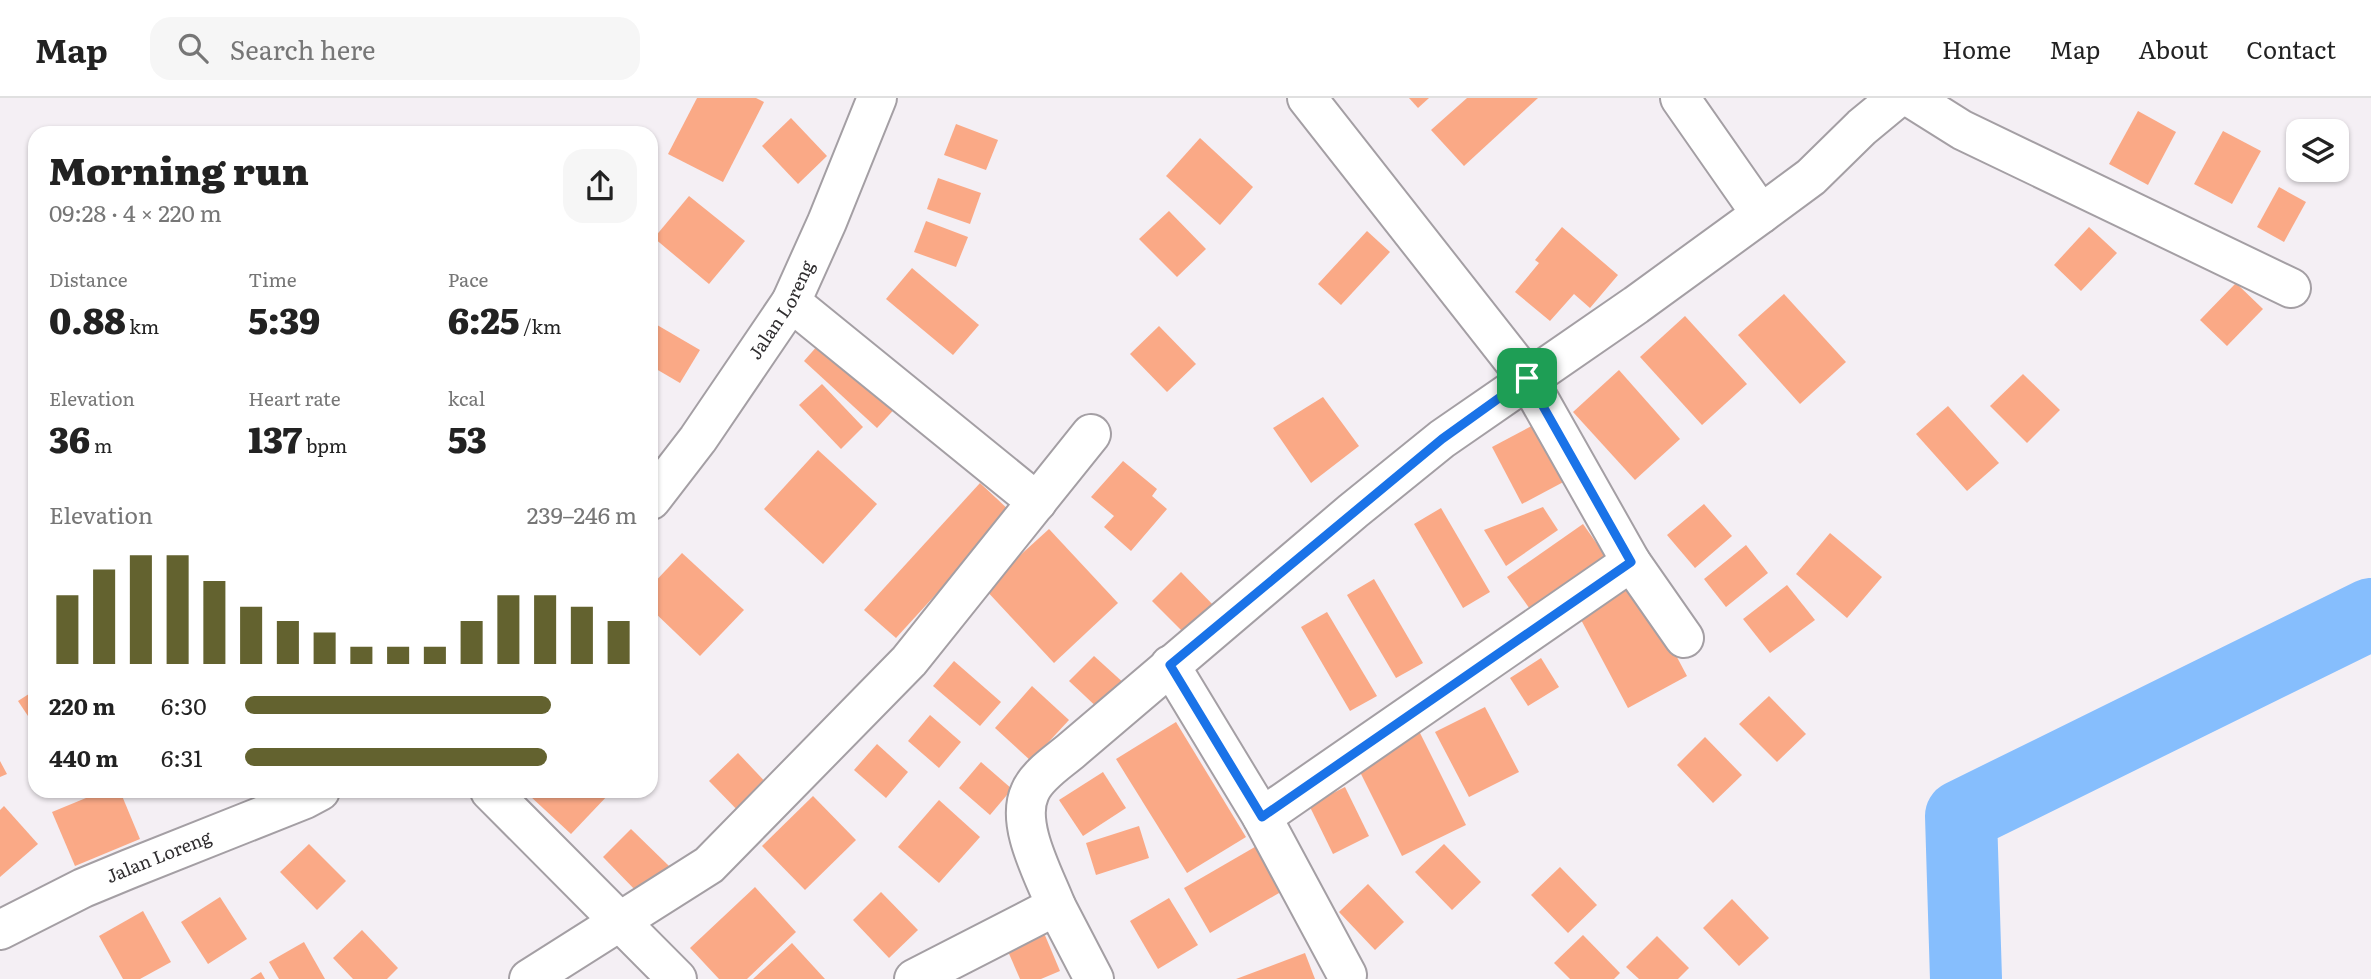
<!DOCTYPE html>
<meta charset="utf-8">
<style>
:root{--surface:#fff;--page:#f6f6f6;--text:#222;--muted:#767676;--line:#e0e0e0;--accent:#63622f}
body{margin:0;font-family:Literata,serif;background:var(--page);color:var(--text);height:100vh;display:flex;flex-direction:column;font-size:26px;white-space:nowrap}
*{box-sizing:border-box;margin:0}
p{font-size:23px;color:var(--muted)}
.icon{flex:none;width:38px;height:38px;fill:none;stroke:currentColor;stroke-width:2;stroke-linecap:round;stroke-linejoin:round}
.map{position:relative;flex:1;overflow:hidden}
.sheet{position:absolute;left:28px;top:28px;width:630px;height:672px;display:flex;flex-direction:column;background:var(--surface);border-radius:21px;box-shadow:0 2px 5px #0004}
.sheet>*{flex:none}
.buttons{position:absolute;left:2286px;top:21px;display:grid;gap:14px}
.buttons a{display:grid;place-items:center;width:63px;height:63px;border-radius:14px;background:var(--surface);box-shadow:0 2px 5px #0004;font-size:35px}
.pin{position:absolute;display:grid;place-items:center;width:60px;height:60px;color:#fff;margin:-30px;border-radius:14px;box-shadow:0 4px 10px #0006}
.round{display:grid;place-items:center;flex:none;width:74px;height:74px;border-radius:21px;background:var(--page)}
.head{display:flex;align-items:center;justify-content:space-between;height:119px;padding:0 21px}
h1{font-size:38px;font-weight:800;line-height:52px}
.figures{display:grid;grid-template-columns:repeat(3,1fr);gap:10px;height:119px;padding:7px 21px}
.figures div{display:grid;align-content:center}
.figures b{font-size:35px;font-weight:800}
.figures small{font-size:19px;font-weight:400}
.figures p{font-size:19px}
.chart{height:196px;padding:14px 21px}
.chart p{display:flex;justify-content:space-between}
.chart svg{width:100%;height:126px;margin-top:7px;stroke:var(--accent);stroke-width:6}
ul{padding:0 21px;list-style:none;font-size:23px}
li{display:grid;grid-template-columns:112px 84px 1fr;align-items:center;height:52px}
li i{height:18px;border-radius:9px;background:var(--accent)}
header{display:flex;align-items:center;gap:42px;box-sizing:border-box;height:98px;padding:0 35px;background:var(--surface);border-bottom:2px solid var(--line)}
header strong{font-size:33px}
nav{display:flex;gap:38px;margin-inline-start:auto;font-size:24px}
.search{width:490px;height:63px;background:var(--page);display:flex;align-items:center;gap:18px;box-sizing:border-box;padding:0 24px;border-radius:21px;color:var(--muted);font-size:26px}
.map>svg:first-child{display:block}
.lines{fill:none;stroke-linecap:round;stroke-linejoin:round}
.river{stroke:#86befd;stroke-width:72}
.building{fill:#faa986}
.street-casing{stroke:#a49fa4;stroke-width:42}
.secondary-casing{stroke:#a49fa4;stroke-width:42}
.street{stroke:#fff;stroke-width:38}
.secondary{stroke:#fff;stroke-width:38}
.route-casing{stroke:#fff;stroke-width:14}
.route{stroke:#1a73e8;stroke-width:9}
.labels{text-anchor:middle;stroke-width:5;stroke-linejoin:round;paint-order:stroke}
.street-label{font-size:18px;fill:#302e30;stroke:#fff}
</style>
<header>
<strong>Map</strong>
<div class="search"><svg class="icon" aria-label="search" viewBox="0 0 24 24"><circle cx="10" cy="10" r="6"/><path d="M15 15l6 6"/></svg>Search here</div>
<nav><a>Home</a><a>Map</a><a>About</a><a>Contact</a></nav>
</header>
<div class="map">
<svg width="2371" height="881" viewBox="0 0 2371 881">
<rect width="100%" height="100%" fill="#f4eff4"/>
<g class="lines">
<path class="river" d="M1966 881 1961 718 2371 516"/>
</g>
<g class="building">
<path d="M697 0H756L764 4 723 84 668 56Z"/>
<path d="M1409 0H1429L1418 10Z"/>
<path d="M1467 0H1538L1464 68 1431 32Z"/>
<path d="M2138 13 2176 34 2148 87 2109 66Z"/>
<path d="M791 20 827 58 798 86 762 48Z"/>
<path d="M956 26 998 42 986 72 944 57Z"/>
<path d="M2223 33 2261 53 2232 106 2194 86Z"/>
<path d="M1200 40 1253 89 1220 127 1166 78Z"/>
<path d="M938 80 981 95 970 126 927 111Z"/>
<path d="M2279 89 2306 104 2284 144 2257 129Z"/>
<path d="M689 98 745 143 709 186 654 140Z"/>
<path d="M1169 113 1206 151 1177 179 1139 141Z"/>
<path d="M926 123 968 139 956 169 914 154Z"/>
<path d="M1562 129 1618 177 1590 210 1574 196 1550 223 1515 194 1539 165 1535 162Z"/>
<path d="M2089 129 2117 155 2081 193 2054 167Z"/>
<path d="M1367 133 1390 154 1341 207 1318 186Z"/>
<path d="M912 170 979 227 953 257 886 201Z"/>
<path d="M2236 185 2263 211 2227 248 2200 222Z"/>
<path d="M1784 196 1846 264 1800 306 1738 237Z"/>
<path d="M1685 218 1747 286 1702 327 1640 259Z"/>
<path d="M652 224 700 252 680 285 651 268Z"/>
<path d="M1159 228 1196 266 1167 294 1130 256Z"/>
<path d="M826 238 900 305 877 330 804 263Z"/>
<path d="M1619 272 1680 341 1635 382 1573 314Z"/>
<path d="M2023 276 2060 312 2027 345 1990 308Z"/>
<path d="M822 286 863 329 841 351 799 307Z"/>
<path d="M1323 299 1359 348 1311 385 1273 330Z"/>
<path d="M1948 308 1999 365 1967 393 1916 336Z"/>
<path d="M1539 324 1569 381 1522 406 1492 349Z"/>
<path d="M818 352 877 406 823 466 764 411Z"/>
<path d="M1123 363 1157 391 1152 398 1167 411 1131 453 1104 429 1114 418 1091 399Z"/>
<path d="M980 385 1011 414 896 540 864 512Z"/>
<path d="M1704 406 1732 438 1695 470 1667 437Z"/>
<path d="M1543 409 1558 432 1506 468 1484 432Z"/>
<path d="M1441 410 1490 494 1463 510 1414 426Z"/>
<path d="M1583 426 1607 460 1532 514 1507 479Z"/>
<path d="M1049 431 1118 505 1054 565 984 490Z"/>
<path d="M1830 435 1882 479 1847 520 1796 476Z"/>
<path d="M1746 447 1768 475 1726 509 1704 481Z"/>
<path d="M682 455 744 512 700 558 651 511V488Z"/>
<path d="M1181 474 1218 512 1189 540 1152 503Z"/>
<path d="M1374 481 1423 565 1396 580 1347 497Z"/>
<path d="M1638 486 1687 578 1628 610 1579 518Z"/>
<path d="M1787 487 1815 522 1770 555 1743 521Z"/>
<path d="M1327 514 1377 598 1350 613 1301 529Z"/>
<path d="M1094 558 1126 587 1101 613 1069 583Z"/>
<path d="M1541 560 1559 589 1528 608 1510 580Z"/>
<path d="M954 563 1001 604 980 628 933 588Z"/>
<path d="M1032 588 1069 622 1031 663 995 630Z"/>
<path d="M35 592V622L32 624 18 603Z"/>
<path d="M1769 598 1806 636 1777 664 1739 626Z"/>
<path d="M1485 609 1519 674 1469 699 1435 634Z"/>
<path d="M930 617 961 644 939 670 908 643Z"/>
<path d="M1176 624 1246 739 1187 775 1116 661Z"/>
<path d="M1419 633 1466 727 1402 758 1355 664Z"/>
<path d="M1705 639 1742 677 1713 705 1677 667Z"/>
<path d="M877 646 908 674 886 700 854 672Z"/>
<path d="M738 655 775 694 746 721 709 683Z"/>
<path d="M0 663 7 676 0 679Z"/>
<path d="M981 664 1012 691 990 717 959 690Z"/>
<path d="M1103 674 1126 710 1083 738 1059 702Z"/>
<path d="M1345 689 1369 738 1333 756 1309 707Z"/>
<path d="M103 693H120L140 741 75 768 52 714Z"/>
<path d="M535 693H606L609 696 571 736 530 698Z"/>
<path d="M813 698 856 742 805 792 762 748Z"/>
<path d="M939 702 980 739 939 785 898 749Z"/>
<path d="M4 708 38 746 0 779V712Z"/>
<path d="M1139 728 1149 760 1096 777 1086 745Z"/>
<path d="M631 731 669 768 640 797 603 759Z"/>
<path d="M309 746 346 783 317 812 280 774Z"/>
<path d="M1260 746 1286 791 1210 835 1184 790Z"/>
<path d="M1444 746 1481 784 1452 812 1415 774Z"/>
<path d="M1560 769 1597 807 1568 835 1531 797Z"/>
<path d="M1368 786 1404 824 1375 852 1339 814Z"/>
<path d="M755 789 796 834 747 881H719L690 850Z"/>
<path d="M881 794 918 832 889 860 853 822Z"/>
<path d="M220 799 247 841 208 866 181 824Z"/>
<path d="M1169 800 1198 847 1158 871 1130 823Z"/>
<path d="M1732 801 1769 840 1739 868 1703 830Z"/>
<path d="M143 813 171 864 140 881H123L99 838Z"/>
<path d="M362 832 398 870 387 881H353L333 860Z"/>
<path d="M1044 835 1060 873 1041 881H1020L1007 851Z"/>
<path d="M1583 837 1620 875 1614 881H1570L1554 865Z"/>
<path d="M1657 838 1689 870 1678 881H1639L1626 869Z"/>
<path d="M304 844 325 881H279L269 864Z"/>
<path d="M792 845 825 881H753Z"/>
<path d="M1305 855 1315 881H1236Z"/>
<path d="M261 874 265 881H250Z"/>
</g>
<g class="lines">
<g class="street-casing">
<g id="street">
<path d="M1307 0 1527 280 1631 464 1684 540"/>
<path d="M1680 0 1761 116"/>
<path d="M1911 0 1962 32 2291 190"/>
<path d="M791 204 1037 404"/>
<path d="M1170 567 1262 719 1347 877"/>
<path d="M490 693 677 881"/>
<path d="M1262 719 1631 464"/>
<path d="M1056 808 1094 881"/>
<path d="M529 881 709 767 909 563 1091 336"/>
<path d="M914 881 1056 808C1044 777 1015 726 1030 694 1037 677 1058 664 1072 652L1353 413 1442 341 1636 207 1761 116 1811 79 1862 29 1897 0"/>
</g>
</g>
<g class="secondary-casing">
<g id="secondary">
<path id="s1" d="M651 402 698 341 791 204 827 124 877 0"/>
<path id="s2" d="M0 832 83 790 129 771 305 701 320 693"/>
</g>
</g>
<use href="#street" class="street"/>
<use href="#secondary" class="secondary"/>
</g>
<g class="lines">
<g class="route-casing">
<path id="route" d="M1527 280 1631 464 1262 719 1170 567 1442 341Z"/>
</g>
<use href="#route" class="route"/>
</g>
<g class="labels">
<g class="street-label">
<text dy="6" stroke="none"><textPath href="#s1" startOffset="231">Jalan Loreng</textPath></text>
<text dy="6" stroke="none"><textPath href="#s2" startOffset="175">Jalan Loreng</textPath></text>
</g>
</g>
</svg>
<div class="buttons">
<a><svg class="icon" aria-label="layers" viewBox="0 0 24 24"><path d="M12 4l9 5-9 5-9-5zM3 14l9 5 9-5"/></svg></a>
</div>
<div class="pin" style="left:1527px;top:280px;background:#1e9e55"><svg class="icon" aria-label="arrive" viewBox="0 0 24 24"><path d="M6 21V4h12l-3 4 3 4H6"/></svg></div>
<section class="sheet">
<div class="head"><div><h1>Morning run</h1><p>09:28 · 4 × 220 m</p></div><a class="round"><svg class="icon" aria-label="share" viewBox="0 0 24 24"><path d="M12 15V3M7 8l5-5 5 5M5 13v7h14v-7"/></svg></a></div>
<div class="figures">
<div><p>Distance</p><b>0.88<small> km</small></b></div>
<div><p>Time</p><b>5:39</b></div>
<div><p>Pace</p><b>6:25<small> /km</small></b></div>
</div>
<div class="figures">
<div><p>Elevation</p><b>36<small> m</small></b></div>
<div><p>Heart rate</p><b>137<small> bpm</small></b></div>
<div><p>kcal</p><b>53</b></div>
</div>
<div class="chart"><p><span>Elevation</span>239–246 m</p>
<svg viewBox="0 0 160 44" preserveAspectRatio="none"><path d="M5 44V20M15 44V11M25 44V6M35 44V6M45 44V15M55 44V24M65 44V29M75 44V33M85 44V38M95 44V38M105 44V38M115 44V29M125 44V20M135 44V20M145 44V24M155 44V29"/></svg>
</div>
<ul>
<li><b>220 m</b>6:30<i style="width:78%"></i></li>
<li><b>440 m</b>6:31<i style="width:77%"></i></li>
</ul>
</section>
</div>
